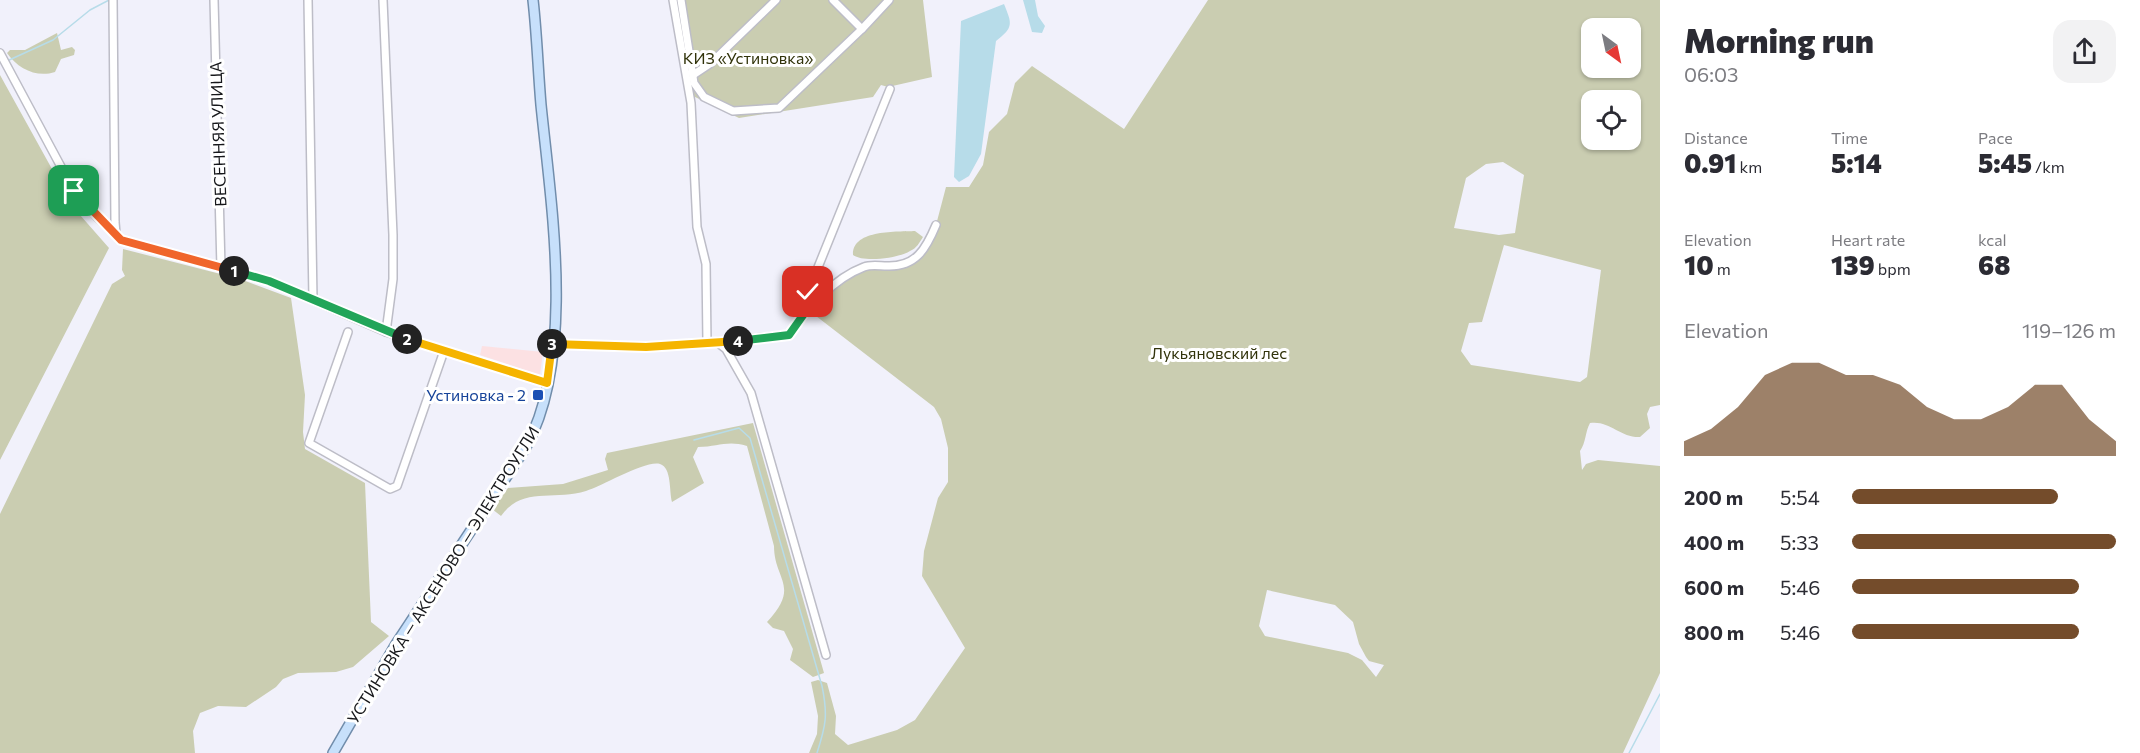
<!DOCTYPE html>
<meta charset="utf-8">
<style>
:root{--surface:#fff;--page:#f2f2f3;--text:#2b2b33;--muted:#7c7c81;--accent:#744c2b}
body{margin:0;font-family:Commissioner,sans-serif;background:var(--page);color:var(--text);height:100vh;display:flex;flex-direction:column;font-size:22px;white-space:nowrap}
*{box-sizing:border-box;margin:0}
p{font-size:20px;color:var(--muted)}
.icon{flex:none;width:33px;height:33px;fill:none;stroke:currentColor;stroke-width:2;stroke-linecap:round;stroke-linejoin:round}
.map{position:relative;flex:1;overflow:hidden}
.details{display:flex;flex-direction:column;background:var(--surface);width:480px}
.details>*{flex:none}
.needle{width:39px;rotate:147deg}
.tools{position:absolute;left:1581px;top:18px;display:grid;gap:12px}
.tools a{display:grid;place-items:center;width:60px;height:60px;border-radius:12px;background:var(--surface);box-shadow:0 2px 4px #0004;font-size:30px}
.pin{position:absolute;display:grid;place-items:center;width:51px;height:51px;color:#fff;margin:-26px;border-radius:12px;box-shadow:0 3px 9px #0006}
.km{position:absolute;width:30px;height:30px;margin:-15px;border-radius:50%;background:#222;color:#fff;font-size:16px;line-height:30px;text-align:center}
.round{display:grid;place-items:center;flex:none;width:63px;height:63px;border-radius:18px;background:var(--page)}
.head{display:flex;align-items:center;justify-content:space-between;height:102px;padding:0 24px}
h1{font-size:33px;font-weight:800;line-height:45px}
.stats{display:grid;grid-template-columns:repeat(3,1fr);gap:9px;height:102px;padding:6px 24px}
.stats div{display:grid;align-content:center}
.stats b{font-size:26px;font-weight:800}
.stats small{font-size:16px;font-weight:400}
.stats p{font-size:16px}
.chart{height:168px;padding:12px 24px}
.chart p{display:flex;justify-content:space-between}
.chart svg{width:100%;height:108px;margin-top:6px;fill:var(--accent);opacity:.7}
ul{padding:0 24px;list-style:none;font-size:20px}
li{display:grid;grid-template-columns:96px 72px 1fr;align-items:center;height:45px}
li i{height:15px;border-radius:8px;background:var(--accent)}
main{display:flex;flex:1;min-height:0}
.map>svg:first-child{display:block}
.commercial{fill:#fce1e3}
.green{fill:#cacdb1;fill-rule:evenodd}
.water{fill:#b7dce9}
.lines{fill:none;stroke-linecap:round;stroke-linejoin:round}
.stream{stroke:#b7dce9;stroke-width:1.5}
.minor-casing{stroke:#bdbdc7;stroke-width:10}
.major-casing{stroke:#718dab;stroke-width:12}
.minor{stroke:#fff;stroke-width:7}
.major{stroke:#c7e0fb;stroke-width:9}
.split-1-casing{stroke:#fff;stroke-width:12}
.split-2-casing{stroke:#fff;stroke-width:12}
.split-3-casing{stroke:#fff;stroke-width:12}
.split-4-casing{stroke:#fff;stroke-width:12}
.split-5-casing{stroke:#fff;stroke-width:12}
.split-1{stroke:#f0652b;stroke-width:8}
.split-2{stroke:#22a559;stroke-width:8}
.split-3{stroke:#f5b400;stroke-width:8}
.split-4{stroke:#f5b400;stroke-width:8}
.split-5{stroke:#22a559;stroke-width:8}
.transit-dot{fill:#1a4fb4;stroke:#fff;stroke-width:2}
.labels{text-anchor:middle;stroke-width:6;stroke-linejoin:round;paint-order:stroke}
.park-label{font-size:16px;fill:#31330a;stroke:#fff}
.street-label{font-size:16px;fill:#16171a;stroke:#fff}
.transit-label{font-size:16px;fill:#164399;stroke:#fff;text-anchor:end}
</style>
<main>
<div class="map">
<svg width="1660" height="753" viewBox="0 0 1660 753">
<rect width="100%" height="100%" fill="#f1f1fb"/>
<path class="commercial" d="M482 346 543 352 540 375 480 355Z"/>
<g class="green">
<path d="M677 0H923L932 77 888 87 881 85 873 97 739 118 693 96Z"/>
<path d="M1208 0H1660V405L1650 407 1647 414 1650 428 1640 437C1621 438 1609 420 1590 423 1585 432 1586 443 1580 451L1582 470 1586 464 1598 460 1660 466V673L1623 753H809L817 734 818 716 811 682 818 680 827 683 836 716 835 734 848 745 897 730 915 720 965 648 922 576 924 551 938 498 948 482V448L941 419 934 407 816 316 813 302 867 265 900 266 916 259 936 225 946 187H969L983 165 989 132 1007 114 1015 83 1032 66 1124 129ZM1592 28H1630V68H1592ZM1592 100H1630V140H1592ZM1503 162 1524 175 1515 233 1499 235 1454 228 1466 178 1486 164ZM1504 245 1601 270 1587 377 1580 382 1471 365 1461 351 1469 323 1482 322ZM1267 590 1335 605 1353 622 1359 644 1366 657 1369 661 1384 665 1376 677 1362 660 1348 653 1265 636 1259 626Z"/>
<path d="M57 33 61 50 72 47 75 50 74 55 61 59 55 72C37 78 18 69 7 53L10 50H25Z"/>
<path d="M0 75 73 207 109 248 0 460Z"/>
<path d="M915 231 923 237C919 243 917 248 910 251 899 258 864 263 853 255 852 229 898 232 915 231Z"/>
<path d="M123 249 240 279 291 298 305 395 303 432 305 449 365 483 371 622 389 636 353 667 336 672 298 673 283 679 276 687 246 707 218 706 200 713 193 731 195 753H0V514L112 284 125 276 122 270Z"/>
<path d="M753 423 824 673 813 677 790 660 793 649 784 631 773 628 767 622C801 586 774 580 774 546L747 446C727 440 718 447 698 447L693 457 704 483 672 502C669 491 672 468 660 464 645 460 603 486 586 491 554 501 522 486 501 516L492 509 508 488 563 484 608 470 605 459 607 453Z"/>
</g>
<g class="water">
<path d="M1023 0H1035L1038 16 1045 26 1042 33 1032 32Z"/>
<path d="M1004 4C1012 24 1014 27 996 41L981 154 969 176 959 182 954 177 961 21Z"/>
</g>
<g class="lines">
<g class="stream">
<path d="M7 61 53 40 90 10 109 0"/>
<path d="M694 440 739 428 750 438 822 686C828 715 826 725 817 753"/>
<path d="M1629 753 1660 694"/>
</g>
<g class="minor-casing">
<g id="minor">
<path d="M113 0 115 222 116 234 121 240 269 281 386 332 547 383"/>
<path d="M214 0 221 268"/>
<path d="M308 0 313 300"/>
<path d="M383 0 393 235V279L386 332"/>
<path d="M681 0 694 83 704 97 733 111 779 108 862 29 889 0"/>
<path d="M833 0 862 29"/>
<path d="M0 53 74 191 97 217 116 234"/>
<path d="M693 75 711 63 776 0"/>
<path d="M806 311 808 292 890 89"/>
<path d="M348 332 309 443 390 489 397 486 444 351"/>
<path d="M716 342 789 335C808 309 832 279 864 267 871 264 880 266 887 266 916 267 926 249 936 225"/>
<path d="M717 342 726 349 751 393 826 655"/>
<path d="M552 344 646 347 707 343 706 264 697 227 691 103 673 0"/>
</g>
</g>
<g class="major-casing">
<path id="major" d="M333 753 396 644 526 447C576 356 551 205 541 105 538 70 537 35 533 0"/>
</g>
<use href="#minor" class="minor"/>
<use href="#major" class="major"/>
</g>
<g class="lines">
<g class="split-1-casing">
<path id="split-1" d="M74 191 121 240 234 271"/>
</g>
<g class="split-2-casing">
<path id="split-2" d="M234 271 269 281 407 339"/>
</g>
<g class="split-3-casing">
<path id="split-3" d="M407 339 547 383 552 344"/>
</g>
<g class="split-4-casing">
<path id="split-4" d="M552 344 646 347 738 341"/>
</g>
<g class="split-5-casing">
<path id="split-5" d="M738 341 789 335 806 311 808 292"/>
</g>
<use href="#split-1" class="split-1"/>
<use href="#split-2" class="split-2"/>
<use href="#split-3" class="split-3"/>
<use href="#split-4" class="split-4"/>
<use href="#split-5" class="split-5"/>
</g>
<rect class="transit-dot" x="532" y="389" width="12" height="12" rx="3"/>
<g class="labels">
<g class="park-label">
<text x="748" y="64">КИЗ «Устиновка»</text>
<text x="1219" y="359">Лукьяновский лес</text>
</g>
<g class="street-label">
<text transform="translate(218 134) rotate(-92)" y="6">ВЕСЕННЯЯ УЛИЦА</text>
<text transform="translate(443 575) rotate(-58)" y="6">УСТИНОВКА — АКСЕНОВО — ЭЛЕКТРОУГЛИ</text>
</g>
<g class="transit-label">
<text x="526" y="401">Устиновка - 2</text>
</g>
</g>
</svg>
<div class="tools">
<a><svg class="needle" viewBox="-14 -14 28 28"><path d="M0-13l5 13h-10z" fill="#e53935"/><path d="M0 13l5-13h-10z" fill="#7c7c81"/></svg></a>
<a><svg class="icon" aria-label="locate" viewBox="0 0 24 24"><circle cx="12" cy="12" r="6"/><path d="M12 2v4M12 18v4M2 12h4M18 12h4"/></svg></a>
</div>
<div class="pin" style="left:74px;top:191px;background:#1e9e55"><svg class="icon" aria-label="arrive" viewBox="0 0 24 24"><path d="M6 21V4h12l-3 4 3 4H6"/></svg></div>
<div class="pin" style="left:808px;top:292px;background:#d93025"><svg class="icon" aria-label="check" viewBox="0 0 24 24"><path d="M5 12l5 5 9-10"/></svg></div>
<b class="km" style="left:234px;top:271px">1</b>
<b class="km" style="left:407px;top:339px">2</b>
<b class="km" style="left:552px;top:344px">3</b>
<b class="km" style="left:738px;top:341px">4</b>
</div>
<section class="details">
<div class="head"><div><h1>Morning run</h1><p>06:03</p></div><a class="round"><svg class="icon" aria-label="share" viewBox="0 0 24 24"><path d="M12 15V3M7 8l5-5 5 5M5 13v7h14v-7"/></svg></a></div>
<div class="stats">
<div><p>Distance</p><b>0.91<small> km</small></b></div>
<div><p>Time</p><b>5:14</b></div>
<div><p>Pace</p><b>5:45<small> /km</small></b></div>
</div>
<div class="stats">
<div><p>Elevation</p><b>10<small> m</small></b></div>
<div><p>Heart rate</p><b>139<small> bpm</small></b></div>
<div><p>kcal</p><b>68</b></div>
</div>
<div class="chart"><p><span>Elevation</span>119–126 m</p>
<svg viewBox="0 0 160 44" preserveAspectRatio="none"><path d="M0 44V38L10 33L20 24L30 11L40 6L50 6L60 11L70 11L80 15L90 24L100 29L110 29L120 24L130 15L140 15L150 29L160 38V44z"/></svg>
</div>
<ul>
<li><b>200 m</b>5:54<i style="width:78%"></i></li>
<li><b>400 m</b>5:33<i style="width:100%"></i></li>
<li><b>600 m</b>5:46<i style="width:86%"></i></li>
<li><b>800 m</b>5:46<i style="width:86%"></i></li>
</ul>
</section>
</main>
